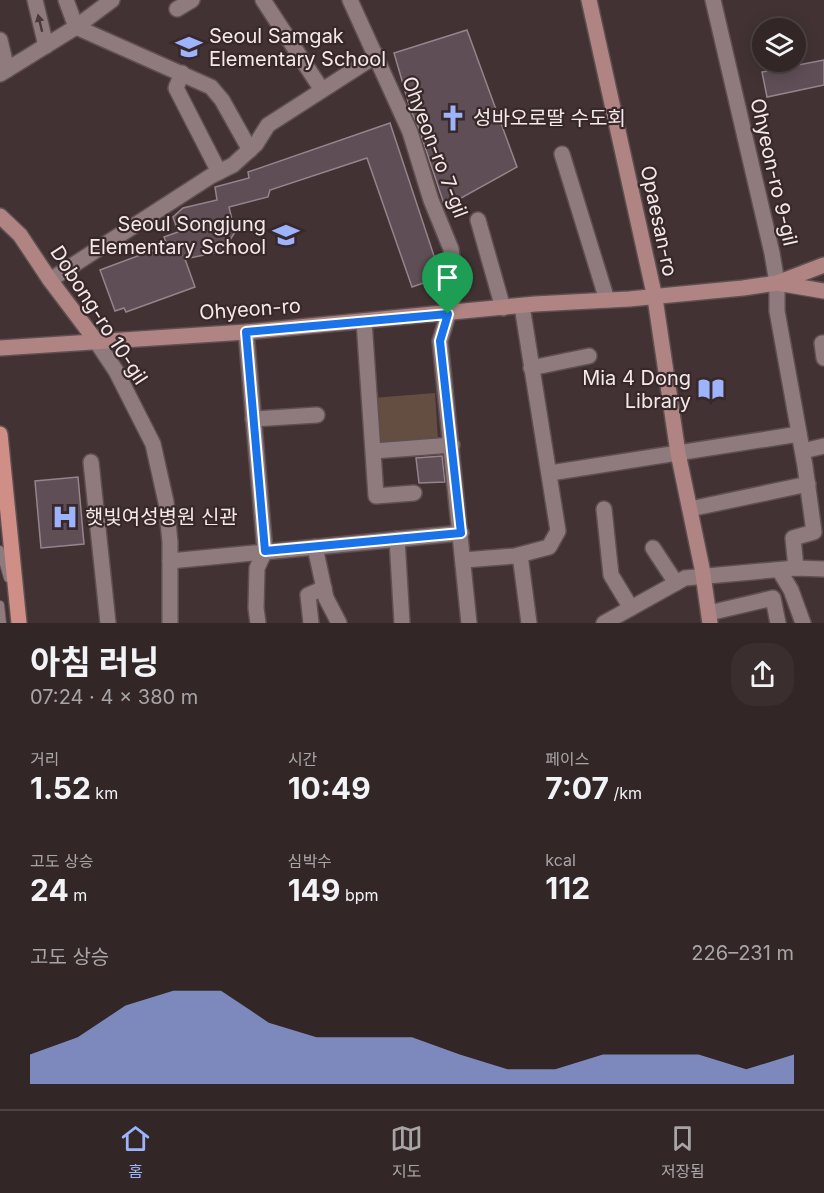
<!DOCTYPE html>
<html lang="ko">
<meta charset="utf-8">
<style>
:root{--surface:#322627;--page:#3a2e2f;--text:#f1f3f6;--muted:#a8a5a7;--line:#4d4344;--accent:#9db4fd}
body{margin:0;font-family:Inter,"Noto Sans KR",sans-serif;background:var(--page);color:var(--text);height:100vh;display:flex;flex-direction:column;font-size:22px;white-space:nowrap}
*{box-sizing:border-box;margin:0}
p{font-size:20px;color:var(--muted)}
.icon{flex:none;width:33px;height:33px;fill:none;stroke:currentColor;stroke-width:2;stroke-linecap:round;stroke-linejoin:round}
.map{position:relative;height:623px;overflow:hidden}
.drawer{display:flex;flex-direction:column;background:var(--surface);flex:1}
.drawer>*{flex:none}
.tools{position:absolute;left:752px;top:18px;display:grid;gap:12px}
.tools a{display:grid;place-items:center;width:54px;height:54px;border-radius:50%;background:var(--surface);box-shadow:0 3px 15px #0003,0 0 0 2px var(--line);font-size:30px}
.pin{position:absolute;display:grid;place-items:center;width:51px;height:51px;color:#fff;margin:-62px -26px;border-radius:50% 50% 50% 0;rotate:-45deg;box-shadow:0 0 6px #0007}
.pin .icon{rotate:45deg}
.round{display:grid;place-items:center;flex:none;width:63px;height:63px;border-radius:24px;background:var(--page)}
.headline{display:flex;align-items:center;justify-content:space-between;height:102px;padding:0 30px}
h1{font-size:33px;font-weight:700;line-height:45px}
.figures{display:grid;grid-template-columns:repeat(3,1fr);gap:9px;height:102px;padding:6px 30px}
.figures div{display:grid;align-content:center}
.figures b{font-size:30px;font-weight:700}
.figures small{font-size:16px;font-weight:400}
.figures p{font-size:16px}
.chart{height:168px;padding:12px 30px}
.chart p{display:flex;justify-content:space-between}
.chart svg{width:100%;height:108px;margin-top:6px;fill:var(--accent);opacity:.7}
.tabs{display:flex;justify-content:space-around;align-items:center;height:84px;border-top:2px solid var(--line);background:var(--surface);font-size:16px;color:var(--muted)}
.tabs a{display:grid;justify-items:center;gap:3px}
.tabs .current{color:var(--accent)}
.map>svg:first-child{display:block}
.green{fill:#644d41}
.building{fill:#5f4e55;stroke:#96848c;stroke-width:1.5}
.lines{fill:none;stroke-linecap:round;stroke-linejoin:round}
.lane-casing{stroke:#5e4f51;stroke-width:10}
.street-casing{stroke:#5e4f51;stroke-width:18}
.secondary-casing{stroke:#5e4f51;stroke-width:18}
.primary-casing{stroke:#5e4f51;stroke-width:18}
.lane{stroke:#8f7b7e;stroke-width:8}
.street{stroke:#8f7b7e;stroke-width:15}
.secondary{stroke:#af8482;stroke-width:15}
.primary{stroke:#cf8e86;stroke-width:15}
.oneway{fill:#49393b}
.route-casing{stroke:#fff;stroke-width:12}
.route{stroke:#1a73e8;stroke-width:8}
.labels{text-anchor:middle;stroke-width:4.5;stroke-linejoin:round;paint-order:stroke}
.poi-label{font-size:20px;fill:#f4e9ea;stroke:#38282a;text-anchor:start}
.street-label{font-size:20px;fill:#f4e9ea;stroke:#38282a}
</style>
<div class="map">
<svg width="824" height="623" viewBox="0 0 824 623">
<rect width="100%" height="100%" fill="#423234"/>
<path class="green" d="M435 393 438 440 374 444 372 398Z"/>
<g class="building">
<path d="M467 30 517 167 445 207 419 129 410 108 394 53Z"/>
<path d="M824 60V85L767 97 762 72Z"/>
<path d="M390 123 441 277 412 287 367 158 270 190 268 197 229 207 235 232 223 251 185 259 195 287 126 312 124 308 115 311 100 270 167 245 164 237 178 232 173 217 183 208 217 200 215 187 249 178 248 172Z"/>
<path d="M442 456 445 482 419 483 416 458Z"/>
<path d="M78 477 84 544 41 548 35 481Z"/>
</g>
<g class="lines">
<g class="lane-casing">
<g id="lane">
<path d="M0 550 8 578"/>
<path d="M0 605 2 623"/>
</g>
</g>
<g class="street-casing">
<g id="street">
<path d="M35 0 46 46"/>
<path d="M66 0 76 27 211 87 222 100 250 150"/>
<path d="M263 0 322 90"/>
<path d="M350 0 410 132 431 200 451 249 456 288 440 341 469 623"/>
<path d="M713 0 772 253 777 283V311L805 466 814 532 793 538 796 568"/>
<path d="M177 9 192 0"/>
<path d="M0 40 7 70"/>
<path d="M182 73 176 88 219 172"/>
<path d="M0 74 76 27 112 0"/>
<path d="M562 154 607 300"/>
<path d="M478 220 503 308"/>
<path d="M50 280 211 176 233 165 256 144 268 125 377 55"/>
<path d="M364 321 376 496 414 493"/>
<path d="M246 332 265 551 257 568 256 608 258 623"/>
<path d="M96 341 116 371 153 444 166 502 170 542V623"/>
<path d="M824 343H822L824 358"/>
<path d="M531 368 589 356"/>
<path d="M253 419 317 415"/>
<path d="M374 451 452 445"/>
<path d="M803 451 824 446"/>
<path d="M91 462 108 623"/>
<path d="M550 473 799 434"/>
<path d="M604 509 611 575 631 608"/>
<path d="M690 509 808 484"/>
<path d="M397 539 402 623"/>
<path d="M315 547 326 598 339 623"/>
<path d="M653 548 676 583"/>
<path d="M520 555 529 623"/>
<path d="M464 560 515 556 549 547 558 531 522 306"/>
<path d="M170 561 461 533"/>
<path d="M779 570 791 590 803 623"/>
<path d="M709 613 773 598 778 623"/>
<path d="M311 623 308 595 324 588"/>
<path d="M604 623 685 578 796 568 824 569"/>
</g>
</g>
<g class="secondary-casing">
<g id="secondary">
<path d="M589 0 655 298 678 453 702 568 710 623"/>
<path d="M0 216 20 235 50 280 96 341"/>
<path d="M777 283 824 291"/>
<path d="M0 348 246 332 535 304 629 299 743 288 777 283 824 265"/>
</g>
</g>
<g class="primary-casing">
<path id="primary" d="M0 434 19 623"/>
</g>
<use href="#lane" class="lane"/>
<use href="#street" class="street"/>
<use href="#secondary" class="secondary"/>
<use href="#primary" class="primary"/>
</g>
<defs><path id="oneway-solid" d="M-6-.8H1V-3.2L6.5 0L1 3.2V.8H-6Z" transform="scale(1.5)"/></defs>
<use class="oneway" href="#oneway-solid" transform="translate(40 23) rotate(-104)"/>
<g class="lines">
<g class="route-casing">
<path id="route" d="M448 314 440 341 461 533 265 551 246 332Z"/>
</g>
<use href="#route" class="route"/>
</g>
<defs>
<g id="school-bare" transform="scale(2.07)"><path d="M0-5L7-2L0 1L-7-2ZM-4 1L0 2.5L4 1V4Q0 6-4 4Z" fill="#9db4fd" stroke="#38282a" stroke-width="2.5" paint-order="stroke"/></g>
<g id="church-bare" transform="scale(2.07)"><path d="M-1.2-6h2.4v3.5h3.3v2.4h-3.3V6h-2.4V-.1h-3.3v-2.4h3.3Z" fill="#9db4fd" stroke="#38282a" stroke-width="2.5" paint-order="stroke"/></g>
<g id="library-bare" transform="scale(2.07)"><path d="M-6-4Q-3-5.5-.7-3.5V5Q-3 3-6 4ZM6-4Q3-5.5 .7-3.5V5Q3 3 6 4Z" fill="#9db4fd" stroke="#38282a" stroke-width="2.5" paint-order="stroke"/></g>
<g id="hospital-bare" transform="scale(2.07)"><path d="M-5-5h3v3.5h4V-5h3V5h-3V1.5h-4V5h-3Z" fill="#9db4fd" stroke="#38282a" stroke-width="2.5" paint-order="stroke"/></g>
</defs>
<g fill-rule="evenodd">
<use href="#school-bare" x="189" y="47"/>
<use href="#church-bare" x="453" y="118"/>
<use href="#school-bare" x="286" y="235"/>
<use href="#library-bare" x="711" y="389"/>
<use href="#hospital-bare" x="65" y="517"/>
</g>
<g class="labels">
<g class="poi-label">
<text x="209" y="43">Seoul Samgak<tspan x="209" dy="23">Elementary School</tspan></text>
<text x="473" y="125">성바오로딸 수도회</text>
<text x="266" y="231" text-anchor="end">Seoul Songjung<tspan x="266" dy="23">Elementary School</tspan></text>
<text x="691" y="385" text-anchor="end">Mia 4 Dong<tspan x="691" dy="23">Library</tspan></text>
<text x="85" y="524">햇빛여성병원 신관</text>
</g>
<g class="street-label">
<text transform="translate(435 147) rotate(69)" y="7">Ohyeon-ro 7-gil</text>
<text transform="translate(774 172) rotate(77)" y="7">Ohyeon-ro 9-gil</text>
<text transform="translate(659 221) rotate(78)" y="7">Opaesan-ro</text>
<text transform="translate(250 309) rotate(-4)" y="7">Ohyeon-ro</text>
<text transform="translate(99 315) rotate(57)" y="7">Dobong-ro 10-gil</text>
</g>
</g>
</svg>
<div class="tools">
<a><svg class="icon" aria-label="layers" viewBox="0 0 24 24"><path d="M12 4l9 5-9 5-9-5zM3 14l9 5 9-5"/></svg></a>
</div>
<div class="pin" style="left:448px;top:314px;background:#1e9e55"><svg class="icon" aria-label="arrive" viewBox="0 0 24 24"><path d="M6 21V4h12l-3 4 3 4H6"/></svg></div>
</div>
<section class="drawer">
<div class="headline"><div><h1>아침 러닝</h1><p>07:24 · 4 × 380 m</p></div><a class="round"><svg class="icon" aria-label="share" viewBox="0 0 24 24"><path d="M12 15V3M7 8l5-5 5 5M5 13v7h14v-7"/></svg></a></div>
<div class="figures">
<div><p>거리</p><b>1.52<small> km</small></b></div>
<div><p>시간</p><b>10:49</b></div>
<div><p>페이스</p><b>7:07<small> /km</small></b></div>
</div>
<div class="figures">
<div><p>고도 상승</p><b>24<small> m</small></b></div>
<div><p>심박수</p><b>149<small> bpm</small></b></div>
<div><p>kcal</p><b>112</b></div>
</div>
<div class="chart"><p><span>고도 상승</span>226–231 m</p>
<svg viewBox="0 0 160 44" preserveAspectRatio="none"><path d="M0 44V32L10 25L20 12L30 6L40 6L50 19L60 25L70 25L80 25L90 32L100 38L110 38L120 32L130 32L140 32L150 38L160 32V44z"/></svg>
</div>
</section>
<nav class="tabs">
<a class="current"><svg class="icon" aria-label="home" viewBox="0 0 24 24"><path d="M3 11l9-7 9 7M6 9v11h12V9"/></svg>홈</a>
<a><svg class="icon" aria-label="map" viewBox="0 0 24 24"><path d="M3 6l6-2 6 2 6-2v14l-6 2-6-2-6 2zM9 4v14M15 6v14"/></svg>지도</a>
<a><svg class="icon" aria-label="saved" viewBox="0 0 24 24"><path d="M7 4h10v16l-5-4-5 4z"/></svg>저장됨</a>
</nav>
